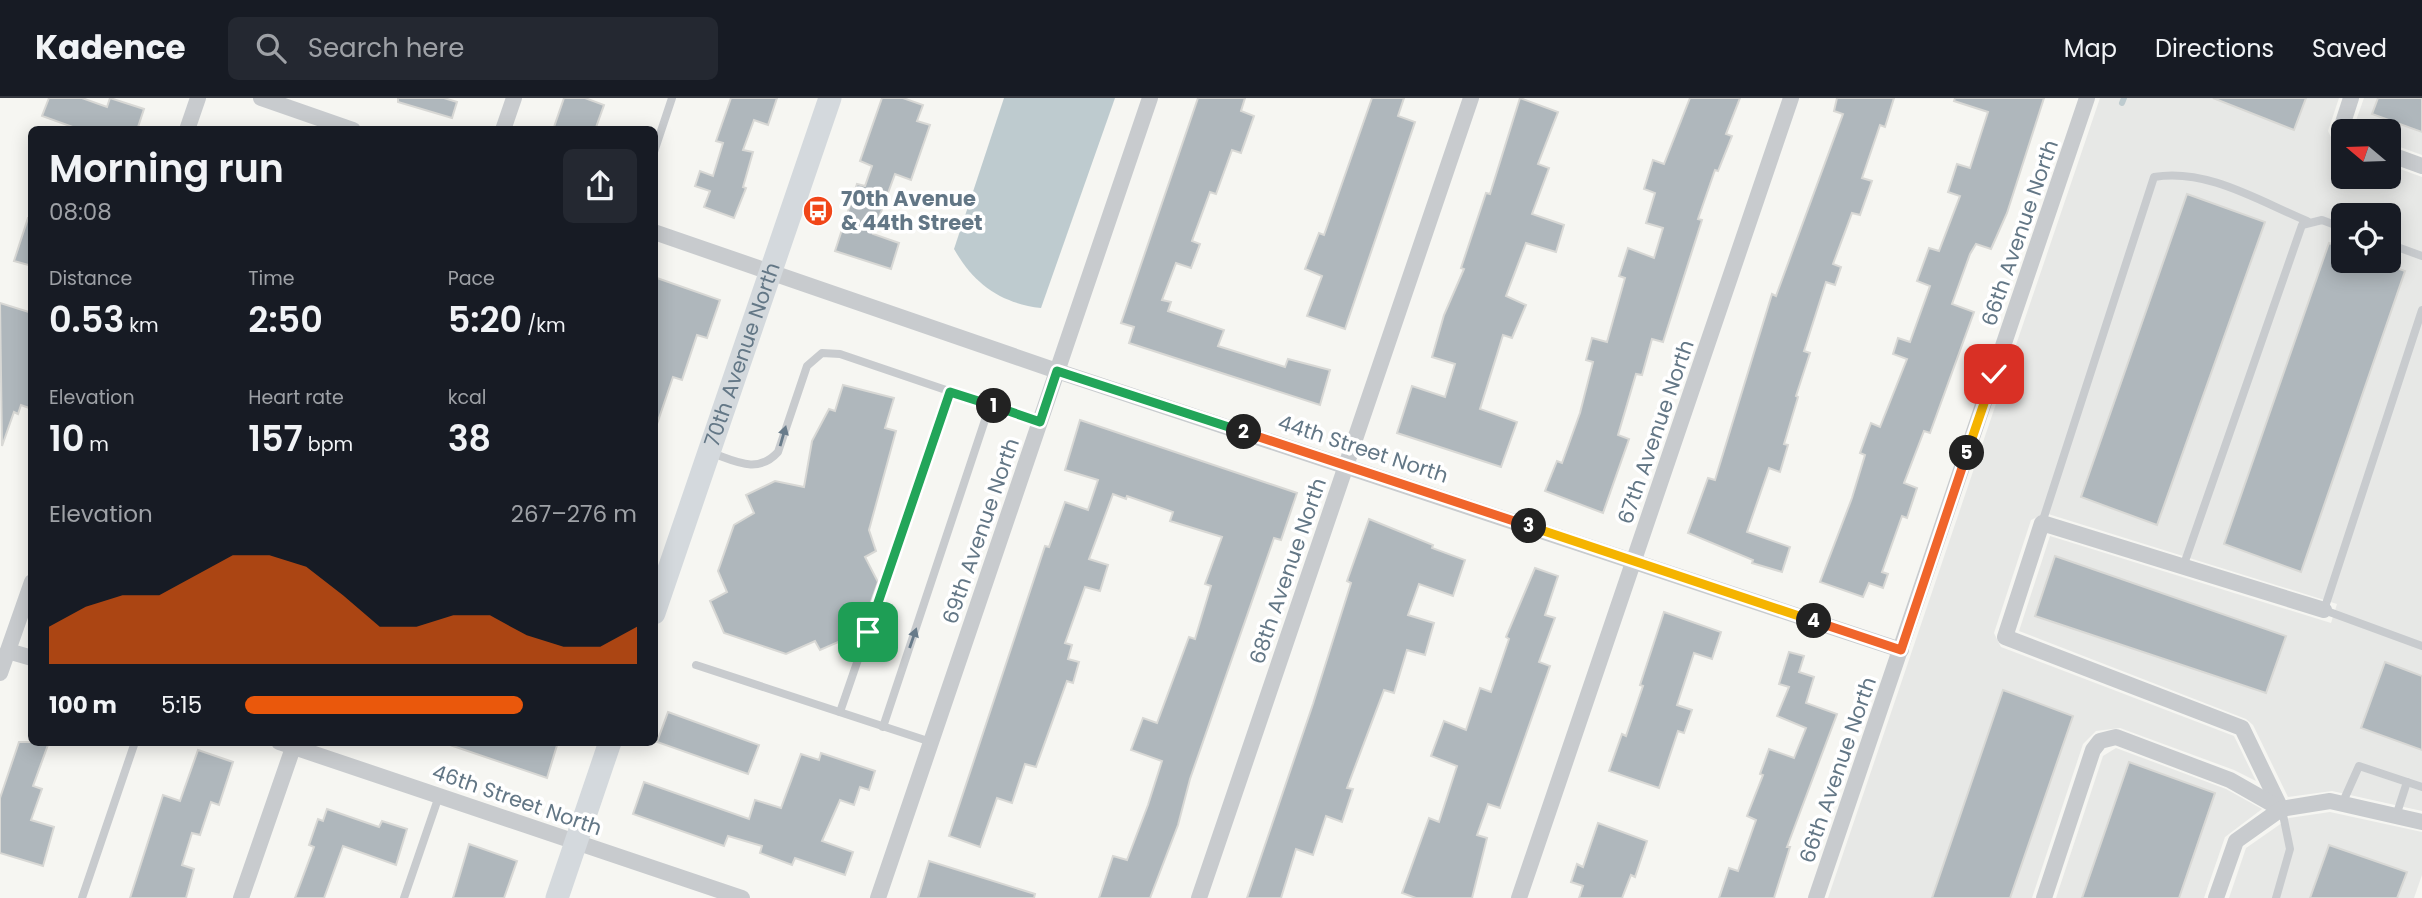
<!DOCTYPE html>
<meta charset="utf-8">
<style>
:root{--surface:#171b24;--page:#242831;--text:#f1f3f6;--muted:#9ea1a6;--line:#363941;--accent:#ea580c}
body{margin:0;font-family:Poppins,sans-serif;background:var(--page);color:var(--text);height:100vh;display:flex;flex-direction:column;font-size:26px;white-space:nowrap}
*{box-sizing:border-box;margin:0}
p{font-size:23px;color:var(--muted)}
.icon{flex:none;width:38px;height:38px;fill:none;stroke:currentColor;stroke-width:2;stroke-linecap:round;stroke-linejoin:round}
.map{position:relative;flex:1;overflow:hidden}
.sheet{position:absolute;left:28px;top:28px;width:630px;height:620px;display:flex;flex-direction:column;background:var(--surface);border-radius:10px;box-shadow:0 4px 18px #0003}
.sheet>*{flex:none}
.needle{width:46px;rotate:289deg}
.buttons{position:absolute;left:2331px;top:21px;display:grid;gap:14px}
.buttons a{display:grid;place-items:center;width:70px;height:70px;border-radius:10px;background:var(--surface);box-shadow:0 4px 18px #0003;font-size:35px}
.pin{position:absolute;display:grid;place-items:center;width:60px;height:60px;color:#fff;margin:-30px;border-radius:14px;box-shadow:0 4px 10px #0006}
.km{position:absolute;width:35px;height:35px;margin:-18px;border-radius:50%;background:#222;color:#fff;font-size:19px;line-height:35px;text-align:center}
.round{display:grid;place-items:center;flex:none;width:74px;height:74px;border-radius:10px;background:var(--page)}
.overview{display:flex;align-items:center;justify-content:space-between;height:119px;padding:0 21px}
h1{font-size:38px;font-weight:600;line-height:52px}
.stats{display:grid;grid-template-columns:repeat(3,1fr);gap:10px;height:119px;padding:7px 21px}
.stats div{display:grid;align-content:center}
.stats b{font-size:35px;font-weight:600}
.stats small{font-size:19px;font-weight:400}
.stats p{font-size:19px}
.chart{height:196px;padding:14px 21px}
.chart p{display:flex;justify-content:space-between}
.chart svg{width:100%;height:126px;margin-top:7px;fill:var(--accent);opacity:.7}
ul{padding:0 21px;list-style:none;font-size:23px}
li{display:grid;grid-template-columns:112px 84px 1fr;align-items:center;height:52px}
li i{height:18px;border-radius:9px;background:var(--accent)}
header{display:flex;align-items:center;gap:42px;box-sizing:border-box;height:98px;padding:0 35px;background:var(--surface);border-bottom:2px solid var(--line)}
header strong{font-size:33px}
nav{display:flex;gap:38px;margin-inline-start:auto;font-size:24px}
.search{width:490px;height:63px;background:var(--page);display:flex;align-items:center;gap:18px;box-sizing:border-box;padding:0 24px;border-radius:10px;color:var(--muted);font-size:26px}
.map>svg:first-child{display:block}
.built{fill:#e7e8e6;fill-rule:evenodd}
.water{fill:#becbcf}
.lines{fill:none;stroke-linecap:round;stroke-linejoin:round}
.stream{stroke:#becbcf;stroke-width:6}
.building{fill:#afb7bc;stroke:#d8d8d5;stroke-width:2}
.lane{stroke:#c8cbce;stroke-width:8}
.street{stroke:#c8cbce;stroke-width:16}
.secondary{stroke:#d4d9dd;stroke-width:23}
.oneway{fill:#687b8a}
.split-1-casing{stroke:#fff;stroke-width:14}
.split-2-casing{stroke:#fff;stroke-width:14}
.split-3-casing{stroke:#fff;stroke-width:14}
.split-4-casing{stroke:#fff;stroke-width:14}
.split-5-casing{stroke:#fff;stroke-width:14}
.split-6-casing{stroke:#fff;stroke-width:14}
.split-1{stroke:#22a559;stroke-width:9}
.split-2{stroke:#22a559;stroke-width:9}
.split-3{stroke:#f0652b;stroke-width:9}
.split-4{stroke:#f5b400;stroke-width:9}
.split-5{stroke:#f0652b;stroke-width:9}
.split-6{stroke:#f5b400;stroke-width:9}
.labels{text-anchor:middle;stroke-width:7;stroke-linejoin:round;paint-order:stroke}
.poi-label{font-size:21px;font-weight:bold;fill:#637786;stroke:#fff;text-anchor:start}
.street-label{font-size:21px;fill:#637786;stroke:#fff}
</style>
<header>
<strong>Kadence</strong>
<div class="search"><svg class="icon" aria-label="search" viewBox="0 0 24 24"><circle cx="10" cy="10" r="6"/><path d="M15 15l6 6"/></svg>Search here</div>
<nav><a>Map</a><a>Directions</a><a>Saved</a></nav>
</header>
<div class="map">
<svg width="2422" height="800" viewBox="0 0 2422 800">
<rect width="100%" height="100%" fill="#f6f6f2"/>
<g class="built">
<path d="M2100 0H2339L2328 33 2335 47 2343 50V79H2389V67L2422 79V713L2332 693 2288 699 2253 627 2246 621 2019 533 2050 438 2331 525 2337 506 2045 415 2031 422 1994 535 2001 549 2234 638 2256 683 2234 672 2120 630 2096 633 2083 646 2032 800H1828ZM2343 117H2389V163H2343Z"/>
<path d="M2364 0H2422V57L2389 45V33L2353 31Z"/>
<path d="M2116 650 2226 691 2262 711 2225 739 2204 800H2056L2103 658Z"/>
<path d="M2330 714 2422 734V777L2414 800H2229L2246 750 2289 720Z"/>
</g>
<path class="water" d="M1004 0H1115L1041 210C1000 205 974 186 954 151Z"/>
<g class="lines">
<path class="stream" d="M2122 5 2124 0"/>
</g>
<g class="building">
<path d="M49 0H82L107 9 110 0 144 11 137 32H81L42 18Z"/>
<path d="M398 0H444L457 4 452 20 398 4Z"/>
<path d="M564 0H585L604 7 595 32H553Z"/>
<path d="M731 0H777L768 27 754 22 743 52 753 54 743 89 746 90 734 120 704 109 710 93 695 88 700 73 713 78 723 45 716 43Z"/>
<path d="M882 0H903L923 7 917 23 930 27 911 82 895 76 873 136 899 145 891 171 835 153 857 86 865 88 872 68 860 63Z"/>
<path d="M1198 0H1245L1241 13 1254 18 1241 55 1232 52 1216 96 1210 94 1192 143 1200 146 1191 170 1176 165 1162 202 1171 204 1168 213 1224 232 1218 248 1285 269 1288 261 1330 272 1320 307 1129 245 1134 229 1121 225Z"/>
<path d="M1372 0H1404L1398 18 1415 24 1345 231 1307 218 1322 178 1305 171 1319 135 1324 137Z"/>
<path d="M1520 0 1558 14 1538 66 1549 70 1532 116 1564 127 1556 154 1526 145 1506 198 1526 207 1512 240 1503 237 1480 311 1517 324 1501 369 1397 335 1412 288 1445 299 1455 266 1432 259 1444 217 1464 171 1461 170 1486 95 1490 96Z"/>
<path d="M1690 0H1740L1726 36 1732 38 1718 73 1715 72 1698 121 1702 122 1663 244 1652 241 1642 277 1636 276 1618 337 1629 341 1603 415 1545 393 1557 363 1562 365 1580 315 1593 264 1586 262 1592 240 1607 244 1625 180 1619 178 1628 150 1654 160 1663 130 1646 125 1655 95 1644 91 1653 62 1664 66Z"/>
<path d="M1837 0H1894L1885 29 1880 27 1862 80 1872 83 1860 117 1852 115 1833 166 1841 169 1835 187 1826 184 1804 253 1810 255 1796 298 1798 299 1784 346 1788 347 1780 374 1769 370 1747 434 1790 449 1782 474 1752 465 1753 462 1688 435 1708 380 1715 382 1772 196 1776 198 1843 16 1834 13Z"/>
<path d="M1955 0H2044L2007 115 1991 151 1976 146 1970 156 1952 206 1974 214 1930 335 1924 333 1904 385 1917 390 1907 420 1902 418 1882 474 1888 476 1883 490 1869 485 1863 499 1820 484 1852 400 1865 357 1860 355 1871 325 1880 329 1907 261 1893 256 1898 240 1910 244 1930 188 1917 183 1929 150 1939 153 1960 98 1948 94 1957 66 1970 70 1988 14 1954 3Z"/>
<path d="M2213 0H2306L2294 32Z"/>
<path d="M2378 0H2422V34L2372 16Z"/>
<path d="M2187 96 2265 124 2157 427 2081 399Z"/>
<path d="M28 120H32V168L14 163Z"/>
<path d="M2329 145 2343 150V163H2378L2405 173 2301 474 2224 446Z"/>
<path d="M654 179 720 202 707 240 697 237 682 282 673 279 657 326 654 325Z"/>
<path d="M0 205 32 215V311L21 307 18 316 14 314 2 348Z"/>
<path d="M843 287 894 300 885 330 896 333 869 432 876 453 865 459 878 484 867 515 850 523 843 542 820 552 815 543 786 556 724 535 710 503 727 494 718 473 734 427 754 415 746 397 775 383 804 389 812 343 829 311 835 313Z"/>
<path d="M1080 322 1297 395 1281 442 1274 440 1190 681 1178 727 1150 800H1099L1113 758 1127 762 1148 707 1162 663 1131 652 1143 620 1157 625 1189 539 1195 541 1211 488 1205 486 1222 439 1170 423 1173 414 1127 398 1126 401 1113 396 1089 461 1108 467 1100 493 1085 489 1065 545 1072 547 1068 561 1079 564 1073 585 1067 583 1036 669 1025 666 1012 705 997 700 980 749 949 738 1045 448 1049 449 1065 404 1088 412 1098 382 1065 372Z"/>
<path d="M1369 421 1433 447 1432 450 1465 462 1453 498 1419 486 1408 517 1434 525 1425 557 1407 552 1394 595 1384 592 1347 690 1353 691 1342 724 1326 718 1313 757 1296 751 1281 800H1247L1313 606 1351 485 1347 483Z"/>
<path d="M2055 458 2286 538 2266 595 2035 518Z"/>
<path d="M1535 470 1558 478 1545 517 1555 520 1539 564 1550 568 1500 710 1488 706 1477 737 1487 740 1472 800H1416L1402 795 1429 720 1439 724 1457 668 1431 658 1444 623 1466 632 1480 590 1491 594 1509 541 1506 539Z"/>
<path d="M1664 514 1721 534 1712 561 1694 555 1677 607 1692 612 1684 635 1678 633 1659 690 1609 673 1622 636 1626 638 1643 588 1640 587Z"/>
<path d="M1789 554 1804 558 1799 574 1814 579 1806 605 1837 616 1787 749H1790L1774 800H1719L1729 770 1738 773 1756 722 1747 718 1763 677 1760 676 1769 651 1794 660 1806 630 1777 618 1789 589 1779 586Z"/>
<path d="M2385 564 2422 578V652L2361 630Z"/>
<path d="M2003 592 2073 618 2010 800H1932Z"/>
<path d="M668 614 759 647 748 676 657 644Z"/>
<path d="M19 644H49L33 688 42 691 31 722 54 729 43 768 0 755V700Z"/>
<path d="M450 644H558L547 680 450 647Z"/>
<path d="M198 652 233 664 219 707 211 704 200 737 192 735 182 767 194 771 186 800H130L163 697 180 703Z"/>
<path d="M821 655 875 673 869 692 860 689 854 707 840 702 822 743 853 754 845 777 795 760 792 767 760 755 762 748 728 738 724 748 633 716 644 684 749 721 755 702 781 710 801 656 819 662Z"/>
<path d="M2129 664 2215 695 2179 800H2082Z"/>
<path d="M327 711 379 729 382 723 407 731 396 767 343 748 324 800H295L314 749 309 747 318 721 323 723Z"/>
<path d="M1598 725 1647 743 1635 779 1631 777 1622 800H1579L1583 788 1571 784 1577 766 1583 769Z"/>
<path d="M469 746 517 763 504 800H453Z"/>
<path d="M2329 747 2407 774 2397 800H2310Z"/>
<path d="M929 763 1035 796 1034 800H918Z"/>
</g>
<g class="lines">
<g class="lane">
<path d="M654 54 672 0"/>
<path d="M2389 146 2422 158"/>
<path d="M2422 212 2324 512 2422 548"/>
<path d="M712 355C737 364 758 376 778 354L807 268 822 255 840 256 1040 324"/>
<path d="M2042 425 2154 79C2207 70 2259 103 2307 123"/>
<path d="M2183 469 2302 127 2322 122 2343 130"/>
<path d="M696 567 931 644"/>
<path d="M840 614 950 294"/>
<path d="M883 629 990 307"/>
<path d="M2342 706 2359 668 2422 689"/>
<path d="M2396 718 2407 684"/>
<path d="M82 800 135 644"/>
<path d="M404 800 439 698"/>
<path d="M2276 800 2290 751 2282 712"/>
</g>
<g class="street">
<path d="M261 0 353 32"/>
<path d="M187 32 198 0"/>
<path d="M503 32 514 0"/>
<path d="M2343 39 2339 37 2351 0"/>
<path d="M2389 56 2422 68"/>
<path d="M654 134 1057 273 1901 552"/>
<path d="M8 553 32 560"/>
<path d="M0 575 32 484"/>
<path d="M279 644 742 800"/>
<path d="M2281 711 2242 630 2005 539 2042 425 2324 512"/>
<path d="M241 800 295 644"/>
<path d="M878 800 1150 0"/>
<path d="M1199 800 1471 0"/>
<path d="M1519 800 1791 0"/>
<path d="M1816 800 2087 0"/>
<path d="M2044 800 2093 652 2100 643 2116 639 2230 682 2281 711"/>
<path d="M2216 800 2236 743 2281 711 2330 703 2422 724"/>
</g>
<g class="secondary">
<path id="s1" d="M654 515 830 0"/>
<path d="M557 800 610 644"/>
</g>
</g>
<defs><path id="oneway-solid" d="M-6-.8H1V-3.2L6.5 0L1 3.2V.8H-6Z" transform="scale(1.75)"/></defs>
<g class="oneway">
<use href="#oneway-solid" transform="translate(783 338) rotate(-74)"/>
<use href="#oneway-solid" transform="translate(913 540) rotate(-71)"/>
</g>
<g class="lines">
<g class="split-1-casing">
<path id="split-1" d="M868 534 950 294 994 308"/>
</g>
<g class="split-2-casing">
<path id="split-2" d="M994 308 1040 324 1057 273 1244 334"/>
</g>
<g class="split-3-casing">
<path id="split-3" d="M1244 334 1529 428"/>
</g>
<g class="split-4-casing">
<path id="split-4" d="M1529 428 1814 523"/>
</g>
<g class="split-5-casing">
<path id="split-5" d="M1814 523 1901 552 1967 355"/>
</g>
<g class="split-6-casing">
<path id="split-6" d="M1967 355 1994 276"/>
</g>
<use href="#split-1" class="split-1"/>
<use href="#split-2" class="split-2"/>
<use href="#split-3" class="split-3"/>
<use href="#split-4" class="split-4"/>
<use href="#split-5" class="split-5"/>
<use href="#split-6" class="split-6"/>
</g>
<defs>
<g id="bus-disc" transform="scale(1.575)"><circle r="9.5" fill="#f14618" stroke="#fff"/><path d="M-5-6H5V4H4V6H2V4H-2V6H-4V4H-5ZM-3.5-4V0h7V-4ZM-3.5 1.2v1.5H-2V1.2ZM2 1.2v1.5H3.5V1.2Z" fill="#fff"/></g>
</defs>
<g fill-rule="evenodd">
<use href="#bus-disc" x="818" y="113"/>
</g>
<g class="labels">
<g class="poi-label">
<text x="841" y="108">70th Avenue<tspan x="841" dy="24">&amp; 44th Street</tspan></text>
</g>
<g class="street-label">
<text transform="translate(2020 135) rotate(-71)" y="7">66th Avenue North</text>
<text dy="7" stroke="none"><textPath href="#s1" startOffset="273">70th Avenue North</textPath></text>
<text transform="translate(1656 334) rotate(-71)" y="7">67th Avenue North</text>
<text transform="translate(1363 351) rotate(18)" y="7">44th Street North</text>
<text transform="translate(981 433) rotate(-71)" y="7">69th Avenue North</text>
<text transform="translate(1288 473) rotate(-71)" y="7">68th Avenue North</text>
<text transform="translate(1838 672) rotate(-71)" y="7">66th Avenue North</text>
<text transform="translate(517 702) rotate(19)" y="7">46th Street North</text>
</g>
</g>
</svg>
<div class="buttons">
<a><svg class="needle" viewBox="-14 -14 28 28"><path d="M0-13l5 13h-10z" fill="#e53935"/><path d="M0 13l5-13h-10z" fill="#9ea1a6"/></svg></a>
<a><svg class="icon" aria-label="locate" viewBox="0 0 24 24"><circle cx="12" cy="12" r="6"/><path d="M12 2v4M12 18v4M2 12h4M18 12h4"/></svg></a>
</div>
<div class="pin" style="left:868px;top:534px;background:#1e9e55"><svg class="icon" aria-label="arrive" viewBox="0 0 24 24"><path d="M6 21V4h12l-3 4 3 4H6"/></svg></div>
<div class="pin" style="left:1994px;top:276px;background:#d93025"><svg class="icon" aria-label="check" viewBox="0 0 24 24"><path d="M5 12l5 5 9-10"/></svg></div>
<b class="km" style="left:994px;top:308px">1</b>
<b class="km" style="left:1244px;top:334px">2</b>
<b class="km" style="left:1529px;top:428px">3</b>
<b class="km" style="left:1814px;top:523px">4</b>
<b class="km" style="left:1967px;top:355px">5</b>
<section class="sheet">
<div class="overview"><div><h1>Morning run</h1><p>08:08</p></div><a class="round"><svg class="icon" aria-label="share" viewBox="0 0 24 24"><path d="M12 15V3M7 8l5-5 5 5M5 13v7h14v-7"/></svg></a></div>
<div class="stats">
<div><p>Distance</p><b>0.53<small> km</small></b></div>
<div><p>Time</p><b>2:50</b></div>
<div><p>Pace</p><b>5:20<small> /km</small></b></div>
</div>
<div class="stats">
<div><p>Elevation</p><b>10<small> m</small></b></div>
<div><p>Heart rate</p><b>157<small> bpm</small></b></div>
<div><p>kcal</p><b>38</b></div>
</div>
<div class="chart"><p><span>Elevation</span>267–276 m</p>
<svg viewBox="0 0 160 44" preserveAspectRatio="none"><path d="M0 44V31L10 24L20 20L30 20L40 13L50 6L60 6L70 10L80 20L90 31L100 31L110 27L120 27L130 34L140 38L150 38L160 31V44z"/></svg>
</div>
<ul>
<li><b>100 m</b>5:15<i style="width:71%"></i></li>
</ul>
</section>
</div>
